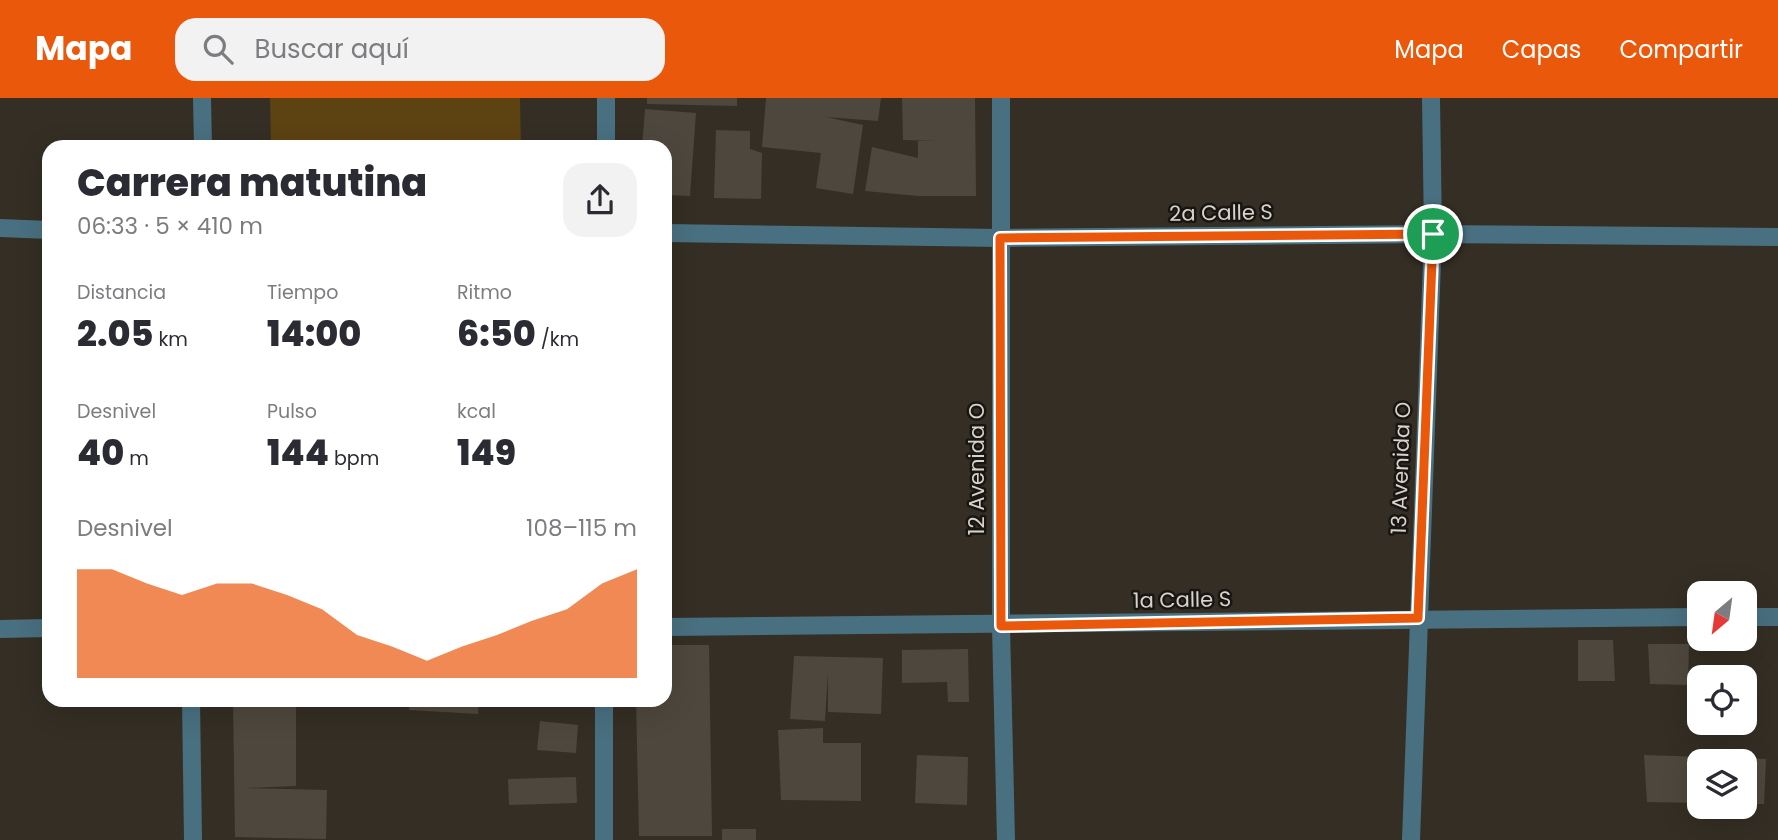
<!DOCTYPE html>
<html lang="es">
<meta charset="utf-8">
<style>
:root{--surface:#fff;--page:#f2f2f3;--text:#2b2b33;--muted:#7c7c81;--accent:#ea580c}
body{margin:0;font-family:Poppins,sans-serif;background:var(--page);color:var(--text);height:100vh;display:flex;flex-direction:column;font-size:26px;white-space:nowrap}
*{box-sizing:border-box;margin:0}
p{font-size:23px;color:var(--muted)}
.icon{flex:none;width:38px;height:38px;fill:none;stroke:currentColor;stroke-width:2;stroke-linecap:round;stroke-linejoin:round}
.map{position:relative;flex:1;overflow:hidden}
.drawer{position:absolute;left:42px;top:42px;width:630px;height:567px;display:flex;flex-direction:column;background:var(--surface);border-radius:21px;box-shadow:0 7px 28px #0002}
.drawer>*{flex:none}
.needle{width:46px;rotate:209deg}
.buttons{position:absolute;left:1687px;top:483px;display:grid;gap:14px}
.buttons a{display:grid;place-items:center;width:70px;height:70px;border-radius:14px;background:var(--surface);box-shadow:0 7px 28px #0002;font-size:35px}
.pin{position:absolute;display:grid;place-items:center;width:60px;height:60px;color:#fff;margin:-30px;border:4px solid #fff;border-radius:50%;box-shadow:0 2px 7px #0007}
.round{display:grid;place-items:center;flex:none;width:74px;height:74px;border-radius:21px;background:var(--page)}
.overview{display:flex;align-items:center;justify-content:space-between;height:119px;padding:0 35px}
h1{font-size:38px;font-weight:800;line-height:52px}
.figures{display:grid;grid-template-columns:repeat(3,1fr);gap:10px;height:119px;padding:7px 35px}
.figures div{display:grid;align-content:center}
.figures b{font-size:35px;font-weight:800}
.figures small{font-size:19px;font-weight:400}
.figures p{font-size:19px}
.chart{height:196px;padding:14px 35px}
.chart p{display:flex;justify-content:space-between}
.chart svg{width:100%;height:126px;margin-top:7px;fill:var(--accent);opacity:.7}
header{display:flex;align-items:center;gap:42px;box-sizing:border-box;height:98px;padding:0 35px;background:var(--accent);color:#fff}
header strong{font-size:33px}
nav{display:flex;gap:38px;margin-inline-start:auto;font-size:24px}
.search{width:490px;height:63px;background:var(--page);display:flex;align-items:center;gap:18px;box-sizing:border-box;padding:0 24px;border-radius:21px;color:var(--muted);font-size:26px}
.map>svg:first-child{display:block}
.park{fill:#5d4212}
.building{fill:#4e473d}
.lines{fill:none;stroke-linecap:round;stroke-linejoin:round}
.minor{stroke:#497080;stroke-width:18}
.route-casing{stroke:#fff;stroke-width:14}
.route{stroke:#ea580c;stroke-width:9}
.labels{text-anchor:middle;stroke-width:5;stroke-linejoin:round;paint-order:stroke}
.street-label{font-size:21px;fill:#d6d2cc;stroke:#191612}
</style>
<header>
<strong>Mapa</strong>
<div class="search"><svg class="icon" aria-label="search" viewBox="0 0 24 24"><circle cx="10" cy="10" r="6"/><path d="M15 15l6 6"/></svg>Buscar aquí</div>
<nav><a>Mapa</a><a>Capas</a><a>Compartir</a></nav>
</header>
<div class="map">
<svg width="1778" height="742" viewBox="0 0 1778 742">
<rect width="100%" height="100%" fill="#342e24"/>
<path class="park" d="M270 0H520L521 49H271Z"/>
<g class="building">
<path d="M647 0H737V8L647 6Z"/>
<path d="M766 0H881L878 23 826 19 863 27 853 96 816 90 821 55 762 49Z"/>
<path d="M902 0H975L976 98H918L865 93 872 49 918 60V43H937L903 42Z"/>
<path d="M645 11 696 15 690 98 665 97V49H642Z"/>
<path d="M716 32 750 33V51L762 55 761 101 714 100Z"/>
<path d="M1578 542H1613L1615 583H1578Z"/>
<path d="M1648 546H1689L1688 587 1650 586Z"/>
<path d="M665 547H709L712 738H639L636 602H665Z"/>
<path d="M968 551 969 604H948L947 584 902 585V552Z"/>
<path d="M794 558 883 560 881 616 828 614V574L825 623 790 621Z"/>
<path d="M410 602H479L478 616 409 612Z"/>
<path d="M535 602H583V606L536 607Z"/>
<path d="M233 603H296V688L245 690 327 692 326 741 235 739Z"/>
<path d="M540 623 578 627 576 655 537 652Z"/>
<path d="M823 630V645H861V703L781 702 778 632Z"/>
<path d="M917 657 968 659 967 707 915 705Z"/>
<path d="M1644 657 1766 661 1764 706H1745V663H1699V705L1647 704Z"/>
<path d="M576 679 577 705 509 707 508 681Z"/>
<rect x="722" y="731" width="34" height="11"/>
</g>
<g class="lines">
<g class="minor">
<path d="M202 0 203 49"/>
<path d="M606 0V49"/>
<path d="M1001 0V528L1006 742"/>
<path d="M0 130 49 132"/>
<path d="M665 135 1000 140 1433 136 1778 139"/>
<path d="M1745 519H1778"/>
<path d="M665 529 1699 519"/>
<path d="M0 531 49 530"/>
<path d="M191 602 193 742"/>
<path d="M604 602V742"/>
<path d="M1411 742 1433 136 1431 0"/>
</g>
</g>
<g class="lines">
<g class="route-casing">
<path id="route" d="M1433 136 1418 520 1001 528 1000 140Z"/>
</g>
<use href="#route" class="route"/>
</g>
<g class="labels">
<g class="street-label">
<text transform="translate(1221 115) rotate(-1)" y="7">2a Calle S</text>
<text transform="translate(1401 370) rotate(-88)" y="7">13 Avenida O</text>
<text transform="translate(977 371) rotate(-90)" y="7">12 Avenida O</text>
<text transform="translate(1182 502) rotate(-1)" y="7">1a Calle S</text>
</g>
</g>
</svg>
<div class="buttons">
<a><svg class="needle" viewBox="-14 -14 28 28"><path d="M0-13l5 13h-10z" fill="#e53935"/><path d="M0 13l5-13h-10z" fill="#7c7c81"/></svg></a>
<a><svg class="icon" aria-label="locate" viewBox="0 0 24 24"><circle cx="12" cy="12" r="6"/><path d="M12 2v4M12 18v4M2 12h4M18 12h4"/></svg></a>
<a><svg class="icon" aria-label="layers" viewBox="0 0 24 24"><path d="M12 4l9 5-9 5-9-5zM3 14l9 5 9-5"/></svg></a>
</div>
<div class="pin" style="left:1433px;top:136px;background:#1e9e55"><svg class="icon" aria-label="arrive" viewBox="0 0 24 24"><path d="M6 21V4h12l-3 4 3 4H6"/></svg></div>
<section class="drawer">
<div class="overview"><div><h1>Carrera matutina</h1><p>06:33 · 5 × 410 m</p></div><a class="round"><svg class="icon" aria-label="share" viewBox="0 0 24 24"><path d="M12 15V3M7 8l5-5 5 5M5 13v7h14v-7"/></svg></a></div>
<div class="figures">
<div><p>Distancia</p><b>2.05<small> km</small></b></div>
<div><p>Tiempo</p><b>14:00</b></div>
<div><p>Ritmo</p><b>6:50<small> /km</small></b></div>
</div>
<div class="figures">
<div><p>Desnivel</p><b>40<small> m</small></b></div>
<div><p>Pulso</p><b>144<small> bpm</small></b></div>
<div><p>kcal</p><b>149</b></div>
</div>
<div class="chart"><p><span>Desnivel</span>108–115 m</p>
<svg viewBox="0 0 160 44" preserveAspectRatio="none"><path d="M0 44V6L10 6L20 11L30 15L40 11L50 11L60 15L70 20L80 29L90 33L100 38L110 33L120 29L130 24L140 20L150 11L160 6V44z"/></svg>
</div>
</section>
</div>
